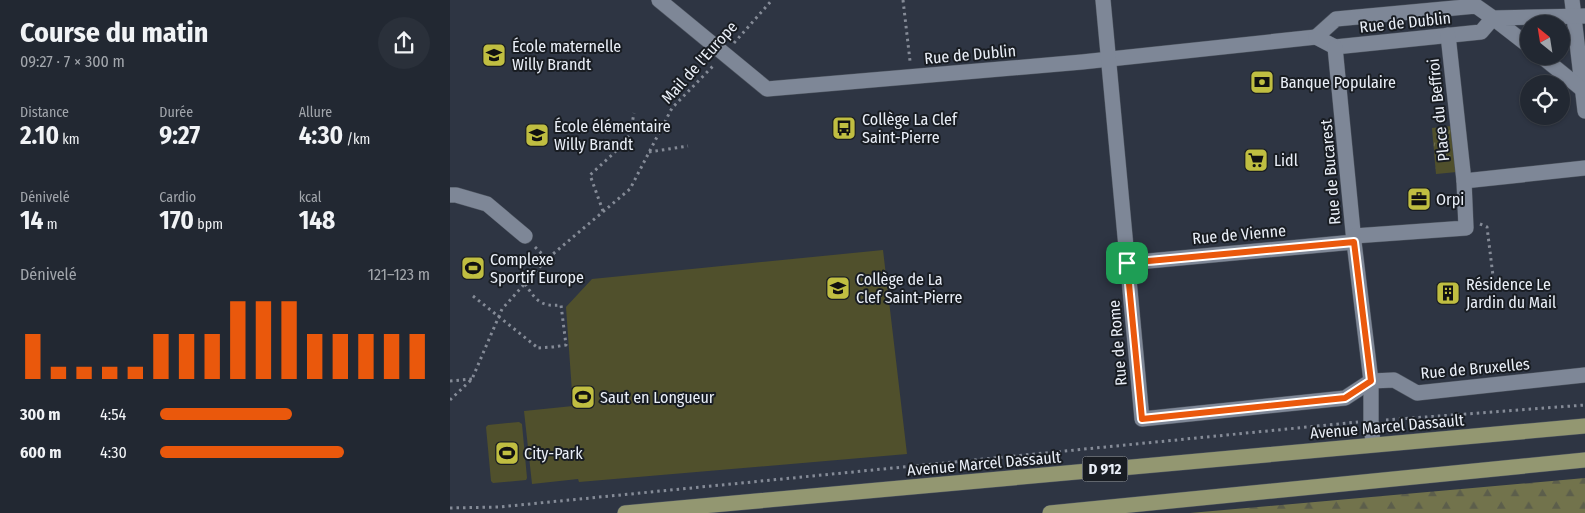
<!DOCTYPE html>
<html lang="fr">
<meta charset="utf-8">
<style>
:root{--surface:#222832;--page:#2a303a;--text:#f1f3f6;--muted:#a2a6ac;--line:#3f444d;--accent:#ea580c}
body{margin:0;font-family:"Fira Sans Condensed",sans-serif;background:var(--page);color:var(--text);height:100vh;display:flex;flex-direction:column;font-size:19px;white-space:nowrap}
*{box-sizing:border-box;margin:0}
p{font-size:16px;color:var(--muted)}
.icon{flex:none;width:28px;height:28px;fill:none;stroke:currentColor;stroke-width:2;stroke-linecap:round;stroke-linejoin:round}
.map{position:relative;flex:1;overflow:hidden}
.sheet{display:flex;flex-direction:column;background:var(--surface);width:450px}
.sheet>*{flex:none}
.needle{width:32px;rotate:330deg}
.tools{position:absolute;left:1070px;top:15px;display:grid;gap:10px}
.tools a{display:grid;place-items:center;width:50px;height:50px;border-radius:50%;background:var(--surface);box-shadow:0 1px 4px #0004,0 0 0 1px var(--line);font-size:25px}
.pin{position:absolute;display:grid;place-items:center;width:42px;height:42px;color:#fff;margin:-21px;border-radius:10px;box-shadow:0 2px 8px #0006}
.round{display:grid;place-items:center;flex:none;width:52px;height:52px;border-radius:26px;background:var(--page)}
.headline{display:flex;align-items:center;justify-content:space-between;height:85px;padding:0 20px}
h1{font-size:28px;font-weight:700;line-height:38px}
.figures{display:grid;grid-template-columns:repeat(3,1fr);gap:8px;height:85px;padding:5px 20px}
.figures div{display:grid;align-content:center}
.figures b{font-size:25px;font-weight:700}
.figures small{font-size:14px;font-weight:400}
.figures p{font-size:14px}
.chart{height:140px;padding:10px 20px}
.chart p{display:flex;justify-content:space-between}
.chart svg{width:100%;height:90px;margin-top:5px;stroke:var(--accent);stroke-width:6}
ul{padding:0 20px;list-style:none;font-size:16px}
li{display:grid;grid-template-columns:80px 60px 1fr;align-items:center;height:38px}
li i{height:12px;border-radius:6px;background:var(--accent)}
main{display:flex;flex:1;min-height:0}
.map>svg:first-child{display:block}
.grass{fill:#50502c}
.forest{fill:url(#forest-firs)}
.park{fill:url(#park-tufts)}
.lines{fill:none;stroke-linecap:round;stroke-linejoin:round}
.street-casing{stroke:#4d545f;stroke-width:16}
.primary-casing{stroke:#4d545f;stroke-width:16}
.path{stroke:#858b97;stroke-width:3;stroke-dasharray:2.5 4;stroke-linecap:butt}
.street{stroke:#7e8797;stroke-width:15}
.primary{stroke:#939771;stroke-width:15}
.path-bridge{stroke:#858b97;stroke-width:3;stroke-dasharray:2.5 4;stroke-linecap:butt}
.route-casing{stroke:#fff;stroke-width:10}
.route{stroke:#ea580c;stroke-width:6}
.labels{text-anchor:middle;stroke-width:4;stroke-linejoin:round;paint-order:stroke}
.shield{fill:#191d23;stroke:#abb0b8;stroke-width:1}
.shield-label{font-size:15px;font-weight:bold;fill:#eaeff8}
.street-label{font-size:16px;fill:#eaeff8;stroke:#191d23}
.poi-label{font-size:16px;fill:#eaeff8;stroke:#191d23;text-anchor:start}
</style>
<main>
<section class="sheet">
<div class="headline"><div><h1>Course du matin</h1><p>09:27 · 7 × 300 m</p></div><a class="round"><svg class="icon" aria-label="share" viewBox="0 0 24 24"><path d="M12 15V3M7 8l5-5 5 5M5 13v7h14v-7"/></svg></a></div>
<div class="figures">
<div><p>Distance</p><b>2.10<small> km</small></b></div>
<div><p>Durée</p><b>9:27</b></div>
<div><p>Allure</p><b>4:30<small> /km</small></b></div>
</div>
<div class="figures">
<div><p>Dénivelé</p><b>14<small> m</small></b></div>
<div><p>Cardio</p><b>170<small> bpm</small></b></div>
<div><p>kcal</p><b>148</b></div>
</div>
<div class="chart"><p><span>Dénivelé</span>121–123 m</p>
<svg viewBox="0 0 160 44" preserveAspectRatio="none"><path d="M5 44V22M15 44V38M25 44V38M35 44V38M45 44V38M55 44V22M65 44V22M75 44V22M85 44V6M95 44V6M105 44V6M115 44V22M125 44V22M135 44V22M145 44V22M155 44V22"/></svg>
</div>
<ul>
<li><b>300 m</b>4:54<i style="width:49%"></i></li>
<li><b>600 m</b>4:30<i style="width:68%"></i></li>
</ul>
</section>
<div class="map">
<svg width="1135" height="513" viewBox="0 0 1135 513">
<defs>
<pattern id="forest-firs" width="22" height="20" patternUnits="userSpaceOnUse" patternTransform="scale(1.25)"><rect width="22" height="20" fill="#72734c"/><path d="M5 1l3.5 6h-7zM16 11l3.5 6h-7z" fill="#5c5e4b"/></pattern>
<pattern id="park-tufts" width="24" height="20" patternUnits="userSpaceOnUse" patternTransform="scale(1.25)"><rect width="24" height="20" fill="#50502c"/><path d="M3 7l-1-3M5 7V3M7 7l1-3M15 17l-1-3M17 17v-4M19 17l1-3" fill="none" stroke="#696a4b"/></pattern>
</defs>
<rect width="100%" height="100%" fill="#2e3543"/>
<g class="grass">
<path d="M433 250 457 454 129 482 128 479 82 484 74 411 123 406 116 307 142 279Z"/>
<path d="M69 422 72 424 77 478 76 480 43 483 41 481 36 427 38 425Z"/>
</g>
<path class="forest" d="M1135 478V513H740Z"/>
<path class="park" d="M1012 125 1017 171 986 174 982 128Z"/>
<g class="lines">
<g class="street-casing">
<g id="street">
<path d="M209 0 317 89 632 62 866 37"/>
<path d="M653 0 692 419 895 398 921 381 944 380 967 393 1135 375"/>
<path d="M1122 0 1135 111"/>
<path d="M1079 46 1043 18 1026 6 886 19 866 37 885 47 1031 32 1043 18 1135 16"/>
<path d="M885 47 904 242 921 381V421L923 444"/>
<path d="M1091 56 1133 90"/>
<path d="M1014 181 1135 168"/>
<path d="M0 195H6L37 204 75 236"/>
<path d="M904 236 1016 228 1014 181 998 35"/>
<path d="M677 263 904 242"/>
</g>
</g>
<g class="primary-casing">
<g id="primary">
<path d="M175 513 1135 426"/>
<path d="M600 513 1135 460"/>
</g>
</g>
<g class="path">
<path d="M453 0 460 61"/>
<path d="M284 43 322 0"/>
<path d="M199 152 238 146"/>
<path d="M153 211 140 175 164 153 180 135 184 113"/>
<path d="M1030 224 1037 227 1043 276"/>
<path d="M85 247 97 259"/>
<path d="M75 284C86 300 90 307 111 305L116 345 103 347 88 348"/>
<path d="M0 381 22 379"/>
<path d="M0 400 22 379 52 309 97 259 180 189 222 108 265 64"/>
<path d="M936 420 1135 405"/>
<path d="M0 508 49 507 908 422"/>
</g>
<use href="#street" class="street"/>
<use href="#primary" class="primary"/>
<path class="path-bridge" d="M23 296 88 348"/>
</g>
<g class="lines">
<g class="route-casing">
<path id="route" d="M904 242 921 381 895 398 692 419 677 263Z"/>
</g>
<use href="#route" class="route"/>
</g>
<defs>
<g id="school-square" transform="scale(1.25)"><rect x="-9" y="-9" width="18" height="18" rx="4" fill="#c0be41" stroke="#191d23"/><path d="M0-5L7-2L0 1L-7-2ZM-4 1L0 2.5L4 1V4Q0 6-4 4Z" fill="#111"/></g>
<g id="bank-square" transform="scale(1.25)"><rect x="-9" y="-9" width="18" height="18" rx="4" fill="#c0be41" stroke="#191d23"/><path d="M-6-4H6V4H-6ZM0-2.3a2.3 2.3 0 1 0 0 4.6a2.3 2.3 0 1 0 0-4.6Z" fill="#111"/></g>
<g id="bus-square" transform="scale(1.25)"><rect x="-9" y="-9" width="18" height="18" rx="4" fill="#c0be41" stroke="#191d23"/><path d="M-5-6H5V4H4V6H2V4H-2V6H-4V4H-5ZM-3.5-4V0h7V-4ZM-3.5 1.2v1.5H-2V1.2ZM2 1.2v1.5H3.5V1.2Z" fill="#111"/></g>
<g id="supermarket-square" transform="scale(1.25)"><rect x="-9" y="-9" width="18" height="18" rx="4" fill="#c0be41" stroke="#191d23"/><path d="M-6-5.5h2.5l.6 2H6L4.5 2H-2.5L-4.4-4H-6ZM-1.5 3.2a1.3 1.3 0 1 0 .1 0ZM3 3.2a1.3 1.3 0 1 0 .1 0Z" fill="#111"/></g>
<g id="office-square" transform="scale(1.25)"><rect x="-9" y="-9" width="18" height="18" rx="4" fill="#c0be41" stroke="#191d23"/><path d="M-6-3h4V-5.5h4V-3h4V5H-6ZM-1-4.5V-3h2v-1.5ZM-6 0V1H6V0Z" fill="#111"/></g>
<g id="stadium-square" transform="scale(1.25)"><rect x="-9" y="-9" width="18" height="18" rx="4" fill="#c0be41" stroke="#191d23"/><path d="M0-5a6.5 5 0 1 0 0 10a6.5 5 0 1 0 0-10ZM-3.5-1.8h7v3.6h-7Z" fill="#111"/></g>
<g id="building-square" transform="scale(1.25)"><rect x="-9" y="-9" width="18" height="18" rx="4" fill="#c0be41" stroke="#191d23"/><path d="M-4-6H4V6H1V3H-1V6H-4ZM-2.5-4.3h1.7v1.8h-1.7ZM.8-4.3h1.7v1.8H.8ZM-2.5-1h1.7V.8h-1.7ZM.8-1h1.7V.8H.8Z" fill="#111"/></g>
</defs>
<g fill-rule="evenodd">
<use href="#school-square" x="44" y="55"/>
<use href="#bank-square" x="812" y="82"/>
<use href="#bus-square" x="394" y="128"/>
<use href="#school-square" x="87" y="135"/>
<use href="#supermarket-square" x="806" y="160"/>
<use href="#office-square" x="969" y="199"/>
<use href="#stadium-square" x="23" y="268"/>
<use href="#school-square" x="388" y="288"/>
<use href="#building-square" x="998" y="293"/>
<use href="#stadium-square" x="133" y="397"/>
<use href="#stadium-square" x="57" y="453"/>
</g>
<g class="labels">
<rect class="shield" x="632.5" y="456.5" width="45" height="25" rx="4"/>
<g class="shield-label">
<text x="655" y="474">D 912</text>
</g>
<g class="street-label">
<text transform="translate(955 22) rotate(-6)" y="6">Rue de Dublin</text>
<text transform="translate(520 54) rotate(-5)" y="6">Rue de Dublin</text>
<text transform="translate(249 62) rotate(-48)" y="6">Mail de l'Europe</text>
<text transform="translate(988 110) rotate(-96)" y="6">Place du Beffroi</text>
<text transform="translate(880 172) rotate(-95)" y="6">Rue de Bucarest</text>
<text transform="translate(789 234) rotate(-5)" y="6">Rue de Vienne</text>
<text transform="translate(667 343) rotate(-95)" y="6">Rue de Rome</text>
<text transform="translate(1025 368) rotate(-5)" y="6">Rue de Bruxelles</text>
<text transform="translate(937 426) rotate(-5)" y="6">Avenue Marcel Dassault</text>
<text transform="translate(534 463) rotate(-5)" y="6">Avenue Marcel Dassault</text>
</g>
<g class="poi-label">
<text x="62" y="52">École maternelle<tspan x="62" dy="18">Willy Brandt</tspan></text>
<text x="830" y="88">Banque Populaire</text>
<text x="412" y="125">Collège La Clef<tspan x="412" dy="18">Saint-Pierre</tspan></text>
<text x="104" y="132">École élémentaire<tspan x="104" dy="18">Willy Brandt</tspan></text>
<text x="824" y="166">Lidl</text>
<text x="986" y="205">Orpi</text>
<text x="40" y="265">Complexe<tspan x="40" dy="18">Sportif Europe</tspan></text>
<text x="406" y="285">Collège de La<tspan x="406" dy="18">Clef Saint-Pierre</tspan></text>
<text x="1016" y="290">Résidence Le<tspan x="1016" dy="18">Jardin du Mail</tspan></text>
<text x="150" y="403">Saut en Longueur</text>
<text x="74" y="459">City-Park</text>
</g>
</g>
</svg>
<div class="tools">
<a><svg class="needle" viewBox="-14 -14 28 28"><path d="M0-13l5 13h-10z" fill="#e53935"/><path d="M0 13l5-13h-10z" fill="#a2a6ac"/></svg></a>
<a><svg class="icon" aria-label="locate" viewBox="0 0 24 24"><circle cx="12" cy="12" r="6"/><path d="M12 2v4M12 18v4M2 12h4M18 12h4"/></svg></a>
</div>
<div class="pin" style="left:677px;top:263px;background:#1e9e55"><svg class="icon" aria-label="arrive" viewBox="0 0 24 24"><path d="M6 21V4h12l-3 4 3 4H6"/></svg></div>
</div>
</main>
